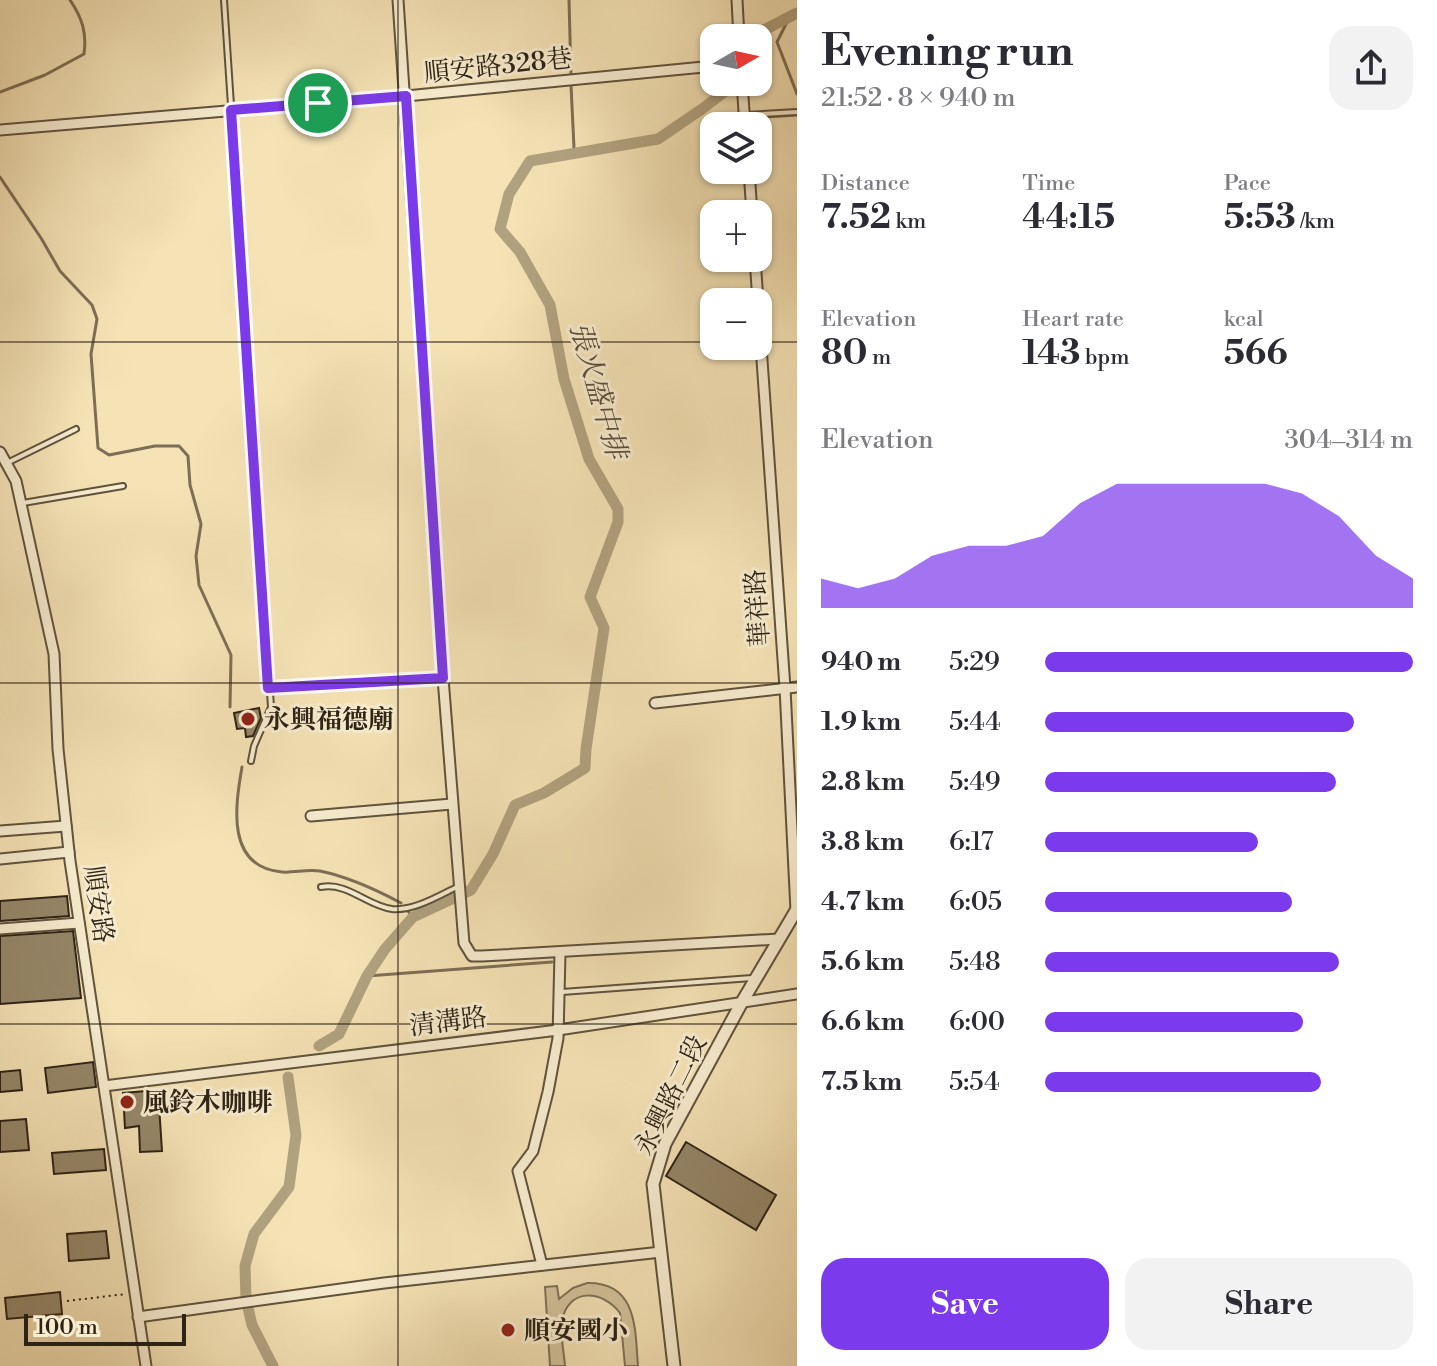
<!DOCTYPE html>
<meta charset="utf-8">
<style>
:root{--surface:#fff;--page:#f2f2f3;--text:#2b2b33;--muted:#7c7c81;--accent:#7c3aed}
body{margin:0;font-family:"Libre Bodoni","Noto Serif TC",serif;background:var(--page);color:var(--text);height:100vh;display:flex;flex-direction:column;font-size:30px;white-space:nowrap}
*{box-sizing:border-box;margin:0}
p{font-size:26px;color:var(--muted)}
.icon{flex:none;width:44px;height:44px;fill:none;stroke:currentColor;stroke-width:2;stroke-linecap:round;stroke-linejoin:round}
.map{position:relative;flex:1;overflow:hidden}
.drawer{display:flex;flex-direction:column;background:var(--surface);width:640px}
.drawer>*{flex:none}
.needle{width:52px;rotate:81deg}
.controls{position:absolute;left:700px;top:24px;display:grid;gap:16px}
.controls a{display:grid;place-items:center;width:72px;height:72px;border-radius:16px;background:var(--surface);box-shadow:0 2px 6px #0004;font-size:40px}
.scale{position:absolute;left:24px;bottom:20px;width:162px;box-sizing:border-box;padding-left:8px;border:4px solid #2e2315;border-top:0;font-size:22px;line-height:28px;white-space:nowrap;color:#2e2315;-webkit-text-stroke:6px #f8edd0;paint-order:stroke}
.pin{position:absolute;display:grid;place-items:center;width:68px;height:68px;color:#fff;margin:-34px;border:4px solid #fff;border-radius:50%;box-shadow:0 2px 8px #0007}
.round{display:grid;place-items:center;flex:none;width:84px;height:84px;border-radius:24px;background:var(--page)}
.overview{display:flex;align-items:center;justify-content:space-between;height:136px;padding:0 24px}
h1{font-size:44px;font-weight:700;line-height:60px}
.stats{display:grid;grid-template-columns:repeat(3,1fr);gap:12px;height:136px;padding:8px 24px}
.stats div{display:grid;align-content:center}
.stats b{font-size:34px;font-weight:700}
.stats small{font-size:22px;font-weight:400}
.stats p{font-size:22px}
.chart{height:224px;padding:16px 24px}
.chart p{display:flex;justify-content:space-between}
.chart svg{width:100%;height:144px;margin-top:8px;fill:var(--accent);opacity:.7}
.action{display:flex;gap:16px;margin-top:auto;padding:16px 24px}
.action a{flex:1;height:92px;border-radius:24px;background:var(--accent);color:#fff;font-size:32px;font-weight:700;line-height:92px;text-align:center}
.action a+a{background:var(--page);color:var(--text)}
ul{padding:0 24px;list-style:none;font-size:26px}
li{display:grid;grid-template-columns:128px 96px 1fr;align-items:center;height:60px}
li i{height:20px;border-radius:10px;background:var(--accent)}
main{display:flex;flex:1;min-height:0}
.map>svg:first-child{display:block}
.green{fill:#d3c29b;stroke:#807258;stroke-width:2}
.lines{fill:none;stroke-linecap:round;stroke-linejoin:round}
.stream{stroke:#7d6f55;stroke-width:3}
.canal{stroke:#b1a27f;stroke-width:11}
.building{fill:#958769;stroke:#2e2315;stroke-width:2}
.service-casing{stroke:#60533d;stroke-width:8}
.minor-casing{stroke:#60533d;stroke-width:13}
.tertiary-casing{stroke:#60533d;stroke-width:15}
.path{stroke:#2e2315;stroke-width:2;stroke-dasharray:2 4;stroke-linecap:butt}
.service{stroke:#f8edd0;stroke-width:4}
.minor{stroke:#f8edd0;stroke-width:9}
.tertiary{stroke:#f8edd0;stroke-width:11}
.route-casing{stroke:#fff;stroke-width:16}
.route{stroke:#7c3aed;stroke-width:10}
.grid{fill:none;stroke:#2e2315;stroke-width:2;stroke-opacity:0.55}
.poi-dot{fill:#8f2418;stroke:#f8edd0;stroke-width:3}
.labels{text-anchor:middle;stroke-width:6;stroke-linejoin:round;paint-order:stroke}
.street-label{font-size:26px;fill:#2e2315;stroke:#f8edd0}
.poi-label{font-size:26px;font-weight:bold;fill:#2e2315;stroke:#f8edd0;text-anchor:start}
.water-label{font-size:28px;font-style:italic;fill:#5c4f3a;stroke:#f8edd0}
</style>
<main>
<div class="map">
<svg width="797" height="1366" viewBox="0 0 797 1366">
<rect width="100%" height="100%" fill="#f5e3b6"/>
<filter id="stains"><feTurbulence type="fractalNoise" baseFrequency=".0025" numOctaves="4"/><feColorMatrix values="0 0 0 0 .2 0 0 0 0 .09 0 0 0 0 .02 0 0 0 .5 -.17"/></filter>
<radialGradient id="worn" r=".72"><stop offset=".6" stop-color="#630" stop-opacity="0"/><stop offset="1" stop-color="#630" stop-opacity=".3"/></radialGradient>
<path class="green" d="M587 1283C638 1282 635 1330 638 1366H625L620 1313C603 1290 568 1287 562 1321 560 1335 564 1352 565 1366H550L545 1287 557 1286 559 1299 573 1288Z"/>
<g class="lines">
<g class="stream">
<path d="M569 0 571 75"/>
<path d="M789 18 777 42 797 94"/>
<path d="M0 92 45 75 84 54C87 32 82 18 70 0"/>
<path d="M750 126 749 118 797 115"/>
<path d="M569 154 574 148 571 85"/>
<path d="M0 177 41 238 60 271 92 305 97 319 91 354 98 448 109 455 155 446H179L188 456 190 485 201 524 196 556 199 585 231 655 230 707"/>
<path d="M242 767C235 807 226 867 282 872 294 873 307 869 320 871 349 877 375 889 401 903"/>
<path d="M408 911 413 917"/>
<path d="M367 976 552 962"/>
</g>
<g class="canal">
<path d="M754 38 764 30 797 13"/>
<path d="M319 1046 339 1034 367 976 385 949 413 917 471 890 493 854 515 805 544 793 585 768 586 749 604 628 590 597 618 522V509L589 459 564 379 550 305 520 252 500 229 509 194 530 161 658 139 702 109 723 93 729 82"/>
<path d="M273 1366 252 1325 246 1299 245 1266 254 1234 289 1187 296 1135 288 1077"/>
</g>
</g>
<g class="building">
<path d="M259 708 261 718 253 736 246 737 245 728 237 729 234 713Z"/>
<path d="M67 896 69 916 0 921V901Z"/>
<path d="M73 931 81 998 0 1004V936Z"/>
<path d="M93 1062 96 1087 48 1093 45 1068Z"/>
<path d="M20 1070 22 1090 0 1092V1072Z"/>
<path d="M158 1090 162 1151 140 1152 139 1126 125 1128 123 1093Z"/>
<path d="M26 1119 29 1150 0 1152V1121Z"/>
<path d="M686 1142 776 1195 756 1230 666 1176Z"/>
<path d="M104 1149 106 1170 54 1174 52 1153Z"/>
<path d="M106 1231 109 1258 69 1261 67 1234Z"/>
<path d="M60 1292 62 1314 7 1319 5 1298Z"/>
</g>
<g class="lines">
<g class="service-casing">
<g id="service">
<path d="M224 0 271 707 254 746 251 761"/>
<path d="M747 115 797 112"/>
<path d="M7 463 76 429"/>
<path d="M23 503 123 486"/>
<path d="M268 688 441 678"/>
<path d="M321 887C348 882 367 906 392 909 414 911 438 896 457 887"/>
<path d="M562 992 752 978"/>
</g>
</g>
<g class="minor-casing">
<g id="minor">
<path d="M398 0 443 678 464 943 472 956H482L779 939"/>
<path d="M737 0 739 38"/>
<path d="M742 82 745 126"/>
<path d="M0 130 406 96 714 66"/>
<path d="M749 170 752 214"/>
<path d="M755 258 758 302"/>
<path d="M758 303 785 688 796 911"/>
<path d="M0 452 16 481 54 654 58 749 70 861 146 1366"/>
<path d="M655 703 797 687"/>
<path d="M311 816 452 804"/>
<path d="M0 831 66 826"/>
<path d="M0 859 69 852"/>
<path d="M0 929 79 923"/>
<path d="M104 1086 558 1030 797 994"/>
<path d="M542 1265 518 1171 533 1151 548 1092 558 1038 560 953"/>
<path d="M138 1317 384 1283 661 1252"/>
</g>
</g>
<g class="tertiary-casing">
<path id="tertiary" d="M674 1366 653 1184 665 1144 742 1002 797 909"/>
</g>
<path class="path" d="M67 1301 126 1294"/>
<use href="#service" class="service"/>
<use href="#minor" class="minor"/>
<use href="#tertiary" class="tertiary"/>
</g>
<g class="lines">
<g class="route-casing">
<path id="route" d="M406 96 443 678 268 688 231 110Z"/>
</g>
<use href="#route" class="route"/>
</g>
<path class="grid" d="M398 0V1366M0 342H714M758 342H797M0 683H797M0 1024H797"/>
<g class="poi-dot">
<circle cx="248" cy="719" r="8"/>
<circle cx="127" cy="1102" r="8"/>
<circle cx="508" cy="1330" r="8"/>
</g>
<g class="labels">
<g class="street-label">
<text transform="translate(498 65) rotate(-6)" y="9">順安路328巷</text>
<text transform="translate(757 608) rotate(-94)" y="9">華祥路</text>
<text transform="translate(99 904) rotate(82)" y="9">順安路</text>
<text transform="translate(448 1021) rotate(-7)" y="9">清溝路</text>
<text transform="translate(670 1095) rotate(-64)" y="9">永興路二段</text>
</g>
<g class="poi-label">
<text x="264" y="728">永興福德廟</text>
<text x="143" y="1111">風鈴木咖啡</text>
<text x="524" y="1339">順安國小</text>
</g>
<g class="water-label">
<text transform="translate(599 390) rotate(74)" y="10">張火盛中排</text>
</g>
</g>
<rect width="100%" height="100%" filter="url(#stains)"/>
<rect width="100%" height="100%" fill="url(#worn)"/>
</svg>
<div class="controls">
<a><svg class="needle" viewBox="-14 -14 28 28"><path d="M0-13l5 13h-10z" fill="#e53935"/><path d="M0 13l5-13h-10z" fill="#7c7c81"/></svg></a>
<a><svg class="icon" aria-label="layers" viewBox="0 0 24 24"><path d="M12 4l9 5-9 5-9-5zM3 14l9 5 9-5"/></svg></a>
<a>+</a>
<a>−</a>
</div>
<div class="scale">100 m</div>
<div class="pin" style="left:318px;top:103px;background:#1e9e55"><svg class="icon" aria-label="arrive" viewBox="0 0 24 24"><path d="M6 21V4h12l-3 4 3 4H6"/></svg></div>
</div>
<section class="drawer">
<div class="overview"><div><h1>Evening run</h1><p>21:52 · 8 × 940 m</p></div><a class="round"><svg class="icon" aria-label="share" viewBox="0 0 24 24"><path d="M12 15V3M7 8l5-5 5 5M5 13v7h14v-7"/></svg></a></div>
<div class="stats">
<div><p>Distance</p><b>7.52<small> km</small></b></div>
<div><p>Time</p><b>44:15</b></div>
<div><p>Pace</p><b>5:53<small> /km</small></b></div>
</div>
<div class="stats">
<div><p>Elevation</p><b>80<small> m</small></b></div>
<div><p>Heart rate</p><b>143<small> bpm</small></b></div>
<div><p>kcal</p><b>566</b></div>
</div>
<div class="chart"><p><span>Elevation</span>304–314 m</p>
<svg viewBox="0 0 160 44" preserveAspectRatio="none"><path d="M0 44V35L10 38L20 35L30 28L40 25L50 25L60 22L70 12L80 6L90 6L100 6L110 6L120 6L130 9L140 16L150 28L160 35V44z"/></svg>
</div>
<ul>
<li><b>940 m</b>5:29<i style="width:100%"></i></li>
<li><b>1.9 km</b>5:44<i style="width:84%"></i></li>
<li><b>2.8 km</b>5:49<i style="width:79%"></i></li>
<li><b>3.8 km</b>6:17<i style="width:58%"></i></li>
<li><b>4.7 km</b>6:05<i style="width:67%"></i></li>
<li><b>5.6 km</b>5:48<i style="width:80%"></i></li>
<li><b>6.6 km</b>6:00<i style="width:70%"></i></li>
<li><b>7.5 km</b>5:54<i style="width:75%"></i></li>
</ul>
<div class="action"><a>Save</a><a>Share</a></div>
</section>
</main>
